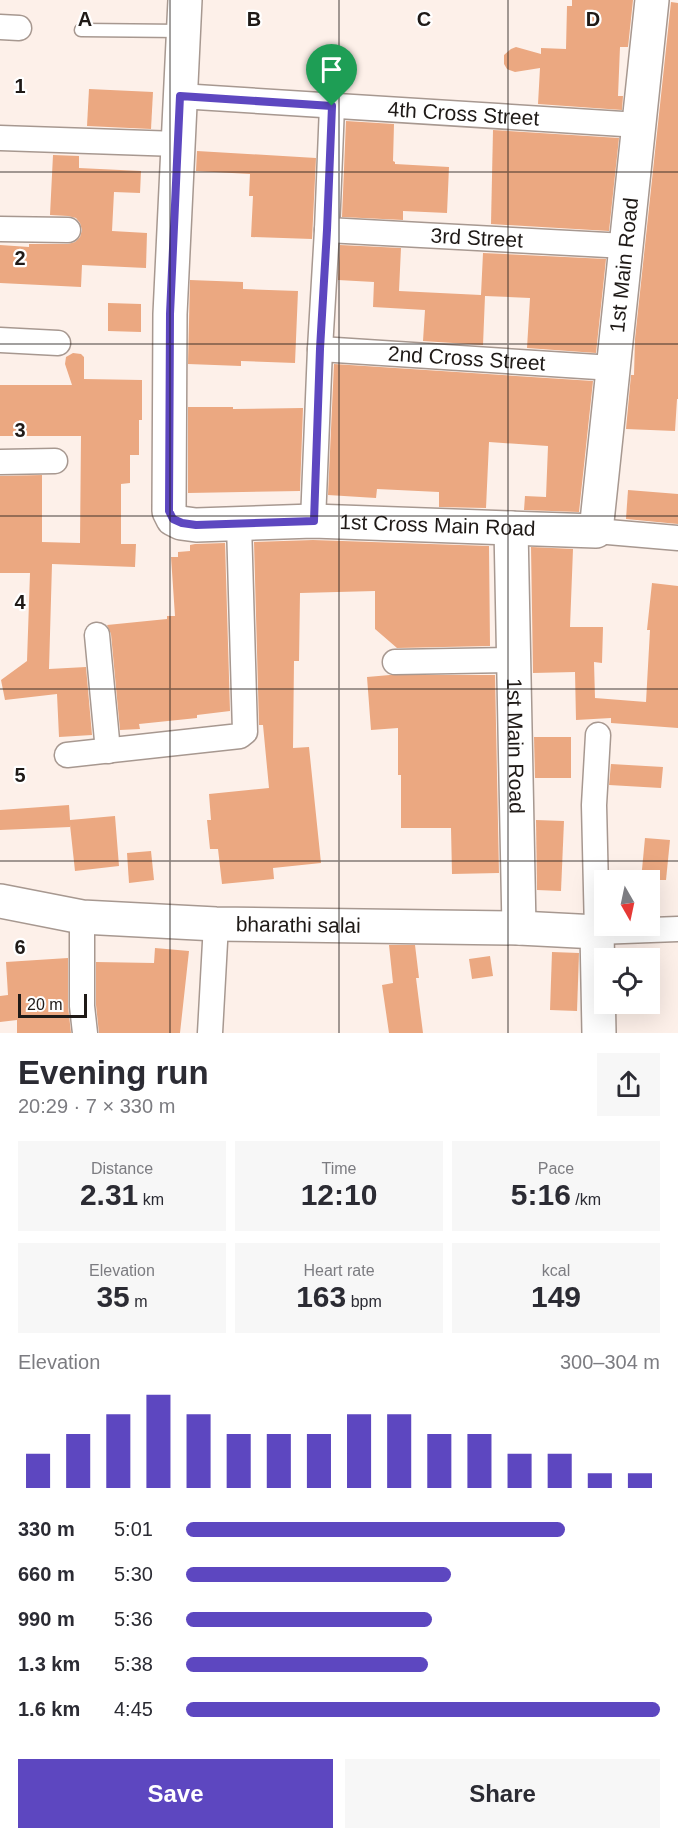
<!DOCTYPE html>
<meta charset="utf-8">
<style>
:root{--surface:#fff;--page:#f7f7f7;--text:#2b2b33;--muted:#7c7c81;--accent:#5d47c0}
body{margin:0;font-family:Helvetica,sans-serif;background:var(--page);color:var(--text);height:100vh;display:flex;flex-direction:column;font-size:22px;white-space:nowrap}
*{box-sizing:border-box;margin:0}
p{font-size:20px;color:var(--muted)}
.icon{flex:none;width:33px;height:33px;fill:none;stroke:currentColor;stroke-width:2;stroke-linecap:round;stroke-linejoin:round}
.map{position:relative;height:1033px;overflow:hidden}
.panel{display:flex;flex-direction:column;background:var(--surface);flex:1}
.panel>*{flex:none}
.needle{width:39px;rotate:171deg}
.fabs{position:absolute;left:594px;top:870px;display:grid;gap:12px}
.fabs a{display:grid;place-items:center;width:66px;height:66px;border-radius:0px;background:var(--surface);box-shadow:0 6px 24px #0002;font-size:30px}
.scale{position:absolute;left:18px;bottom:15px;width:69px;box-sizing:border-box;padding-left:6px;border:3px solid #1f1a17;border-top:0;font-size:16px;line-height:21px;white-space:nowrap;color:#1f1a17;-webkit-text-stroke:4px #fff;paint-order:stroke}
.pin{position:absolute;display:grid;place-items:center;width:51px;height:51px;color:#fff;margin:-62px -26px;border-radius:50% 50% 50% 0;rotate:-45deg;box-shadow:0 0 6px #0007}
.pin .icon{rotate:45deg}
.round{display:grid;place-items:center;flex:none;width:63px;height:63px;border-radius:0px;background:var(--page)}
.summary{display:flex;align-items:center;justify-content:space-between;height:102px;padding:0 18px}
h1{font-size:33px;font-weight:800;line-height:45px}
.metrics{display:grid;grid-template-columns:repeat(3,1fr);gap:9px;height:102px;padding:6px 18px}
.metrics div{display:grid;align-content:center;border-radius:0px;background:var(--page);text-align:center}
.metrics b{font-size:30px;font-weight:800}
.metrics small{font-size:16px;font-weight:400}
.metrics p{font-size:16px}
.chart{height:168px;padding:12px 18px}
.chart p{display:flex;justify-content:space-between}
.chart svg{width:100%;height:108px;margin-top:6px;stroke:var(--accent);stroke-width:6}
.action{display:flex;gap:12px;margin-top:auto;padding:12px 18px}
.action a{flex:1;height:69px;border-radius:0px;background:var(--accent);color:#fff;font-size:24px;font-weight:800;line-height:69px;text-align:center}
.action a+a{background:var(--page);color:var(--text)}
ul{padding:0 18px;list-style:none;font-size:20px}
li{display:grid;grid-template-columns:96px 72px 1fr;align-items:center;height:45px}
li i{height:15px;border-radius:8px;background:var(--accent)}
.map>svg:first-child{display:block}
.building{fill:#eba881}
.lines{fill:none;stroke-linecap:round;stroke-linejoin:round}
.lane-casing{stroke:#a79890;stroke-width:15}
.street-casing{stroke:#a79890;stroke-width:27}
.secondary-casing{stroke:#a79890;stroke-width:36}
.lane{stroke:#fff;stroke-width:12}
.street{stroke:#fff;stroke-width:24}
.secondary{stroke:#fff;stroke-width:33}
.route-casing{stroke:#fff;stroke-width:12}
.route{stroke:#5d47c0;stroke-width:8}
.grid{fill:none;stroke:#1f1a17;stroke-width:1.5;stroke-opacity:0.55}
.labels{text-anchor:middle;stroke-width:4.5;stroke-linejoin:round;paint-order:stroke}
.street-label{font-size:21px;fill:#1f1a17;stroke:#fff}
.grid-label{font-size:20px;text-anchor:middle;font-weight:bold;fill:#1f1a17;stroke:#fff;stroke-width:4.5;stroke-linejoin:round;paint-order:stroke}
</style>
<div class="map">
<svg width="678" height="1033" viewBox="0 0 678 1033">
<rect width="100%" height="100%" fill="#fdf0e9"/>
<g class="building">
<path d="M572 0H633L628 47H620L618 96H623L622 110 538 104 540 68 515 72 507 69 504 64V55L511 49 516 47 541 54V48L566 49 567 6H572Z"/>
<path d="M671 2 678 3V399H677L675 431 626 429 631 375H634L635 339Z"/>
<path d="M89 89 153 92 151 129 87 126Z"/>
<path d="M346 121 394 124 393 161 395 162V164L449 167 447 213 403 211V220L342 217Z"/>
<path d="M493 130 619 138 609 231 491 224Z"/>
<path d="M197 151 316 158 312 239 251 237 253 196H249L250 174 196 171Z"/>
<path d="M53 155 79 156V168L141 171 140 193 114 192 112 231 147 233 146 268 82 265 81 287 0 283V245L29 247V244H68L75 242 80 237 82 230 80 223 76 218 68 216 50 215Z"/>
<path d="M340 245 401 248 399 291 481 295 483 253 606 259 596 353 527 348 530 298 485 296 483 345 423 341 425 310 373 307 374 282 338 280Z"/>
<path d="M190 280 243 282V289L298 291 295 363 241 361V366L188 364Z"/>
<path d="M108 303 141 304V332L108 331Z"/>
<path d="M73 353 81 354 84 357V379L142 380V420H139V455H130V483L121 484V544H136L135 567 52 564 49 669 86 667 92 735 59 737 57 694 5 700 1 680 27 661 30 573H0V476L42 475V542L80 543 81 436H0V385H72L65 364 66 357Z"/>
<path d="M334 364 593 381 579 512 524 510 525 496 546 497 548 446 489 442 486 508 439 507V492L377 489 376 498 328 495Z"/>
<path d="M188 407H233V409L303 408 300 491 188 493Z"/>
<path d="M628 490 678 494V524L626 519Z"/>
<path d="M313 540 489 546 490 646 397 648 375 629V591L300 593 299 661H294L293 748 309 747 321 863 273 868 274 879 222 884 218 849H210L207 820H211L209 794 269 788 263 725H259L254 542Z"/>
<path d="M225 543 230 711 197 715V718L139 724 140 729 120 730 111 634 107 625 167 619V616H175L171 557H178V552L190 551V545L195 544Z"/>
<path d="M531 547 573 549 570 627H603L602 663 594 662 595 698 646 702 650 630H647L652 583 678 586V728L611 723V718L576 720 575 672 533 673Z"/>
<path d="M390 675H495L499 873 452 874 451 828H401V775H398V728L371 730 367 677Z"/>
<path d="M534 737H571V778H535Z"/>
<path d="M611 764 663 767 661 788 609 785Z"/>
<path d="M69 805 70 820 115 816 119 866 75 871 70 825V827L0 830V810Z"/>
<path d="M536 820 564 821 561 891 537 890Z"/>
<path d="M645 838 670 840 666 880H641Z"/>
<path d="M151 851 154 880 129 883 127 853Z"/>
<path d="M389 945H415L419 978H416L423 1033H389L382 985 393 983Z"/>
<path d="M155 948 189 951 180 1033H99L96 1005V962L154 963Z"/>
<path d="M552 952 579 953 577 1011 550 1010Z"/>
<path d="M490 956 493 976 472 979 469 959Z"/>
<path d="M68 958V1006L71 1033H17V1020L0 1022V996L8 995 6 962Z"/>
</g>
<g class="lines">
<g class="lane-casing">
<path id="lane" d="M81 30 182 31"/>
</g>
<g class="street-casing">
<g id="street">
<path d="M0 27 19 28"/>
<path id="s1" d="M180 96 639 125"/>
<path d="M0 138 178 144"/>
<path d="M0 229 68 230"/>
<path id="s2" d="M327 230 626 246"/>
<path d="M0 340 58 343"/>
<path id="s3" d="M320 349 613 368"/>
<path d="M0 462 55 461"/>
<path d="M313 521 320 349 327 230 332 106"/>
<path d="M596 531 678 538"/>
<path d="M97 635 108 751"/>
<path d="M395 662 513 660"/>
<path d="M598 735 594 805 597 932 678 929"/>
<path d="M67 755 240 736 245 732 239 524"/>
<path d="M82 917V1006L85 1033"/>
<path d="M210 1033 216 924"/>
</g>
</g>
<g class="secondary-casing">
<g id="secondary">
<path id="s4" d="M185 0 170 314 169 511 173 519 181 523 196 525 313 521 596 531 652 0"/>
<path id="s5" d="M511 528 519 928"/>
<path id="s6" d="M0 901 82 917 216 924 519 928 597 932 599 1033"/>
</g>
</g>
<use href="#lane" class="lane"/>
<use href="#street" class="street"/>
<use href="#secondary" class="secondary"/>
</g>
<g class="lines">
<g class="route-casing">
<path id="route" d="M180 96 332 106 327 230 320 349 314 521 196 525 182 523 173 519 169 511 170 314Z"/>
</g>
<use href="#route" class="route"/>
</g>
<path class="grid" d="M170 0V1033M339 0V1033M508 0V1033M0 172H678M0 344H678M0 516H678M0 689H678M0 861H678"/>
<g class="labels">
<g class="street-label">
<text dy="7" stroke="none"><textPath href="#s1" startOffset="284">4th Cross Street</textPath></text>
<text dy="7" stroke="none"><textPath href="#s2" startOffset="150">3rd Street</textPath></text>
<text dy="7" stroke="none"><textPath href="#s4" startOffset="1212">1st Main Road</textPath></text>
<text dy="7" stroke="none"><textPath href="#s3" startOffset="147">2nd Cross Street</textPath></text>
<text dy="7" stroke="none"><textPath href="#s4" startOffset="786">1st Cross Main Road</textPath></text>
<text dy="7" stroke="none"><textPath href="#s5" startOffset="218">1st Main Road</textPath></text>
<text dy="7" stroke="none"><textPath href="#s6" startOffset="300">bharathi salai</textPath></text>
</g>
</g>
<g class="grid-label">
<text x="85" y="26">A</text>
<text x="254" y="26">B</text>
<text x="424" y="26">C</text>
<text x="593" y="26">D</text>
<text x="20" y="93">1</text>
<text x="20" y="265">2</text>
<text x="20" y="437">3</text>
<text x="20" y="609">4</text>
<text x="20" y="782">5</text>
<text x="20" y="954">6</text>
</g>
</svg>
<div class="fabs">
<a><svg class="needle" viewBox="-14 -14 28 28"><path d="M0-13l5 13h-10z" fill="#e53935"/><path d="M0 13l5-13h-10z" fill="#7c7c81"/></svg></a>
<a><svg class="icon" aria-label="locate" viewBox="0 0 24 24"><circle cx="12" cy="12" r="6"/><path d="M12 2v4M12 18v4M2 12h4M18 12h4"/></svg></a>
</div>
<div class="scale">20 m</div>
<div class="pin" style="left:332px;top:106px;background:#1e9e55"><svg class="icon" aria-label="arrive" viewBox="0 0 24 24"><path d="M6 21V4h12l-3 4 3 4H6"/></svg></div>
</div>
<section class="panel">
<div class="summary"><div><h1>Evening run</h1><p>20:29 · 7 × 330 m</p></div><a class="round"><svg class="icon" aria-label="share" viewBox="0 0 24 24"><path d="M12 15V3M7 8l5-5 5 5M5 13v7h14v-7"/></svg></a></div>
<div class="metrics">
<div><p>Distance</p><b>2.31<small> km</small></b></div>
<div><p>Time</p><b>12:10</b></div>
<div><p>Pace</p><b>5:16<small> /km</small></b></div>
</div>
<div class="metrics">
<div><p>Elevation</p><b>35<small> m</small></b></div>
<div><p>Heart rate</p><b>163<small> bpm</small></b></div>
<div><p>kcal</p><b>149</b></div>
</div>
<div class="chart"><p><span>Elevation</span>300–304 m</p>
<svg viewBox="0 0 160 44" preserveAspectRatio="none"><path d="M5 44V30M15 44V22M25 44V14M35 44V6M45 44V14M55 44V22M65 44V22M75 44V22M85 44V14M95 44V14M105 44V22M115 44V22M125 44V30M135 44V30M145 44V38M155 44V38"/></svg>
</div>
<ul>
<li><b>330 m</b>5:01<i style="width:80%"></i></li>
<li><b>660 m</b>5:30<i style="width:56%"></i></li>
<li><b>990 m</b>5:36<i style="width:52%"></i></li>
<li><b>1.3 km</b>5:38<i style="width:51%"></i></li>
<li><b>1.6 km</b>4:45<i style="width:100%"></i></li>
</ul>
<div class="action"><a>Save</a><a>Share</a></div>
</section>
